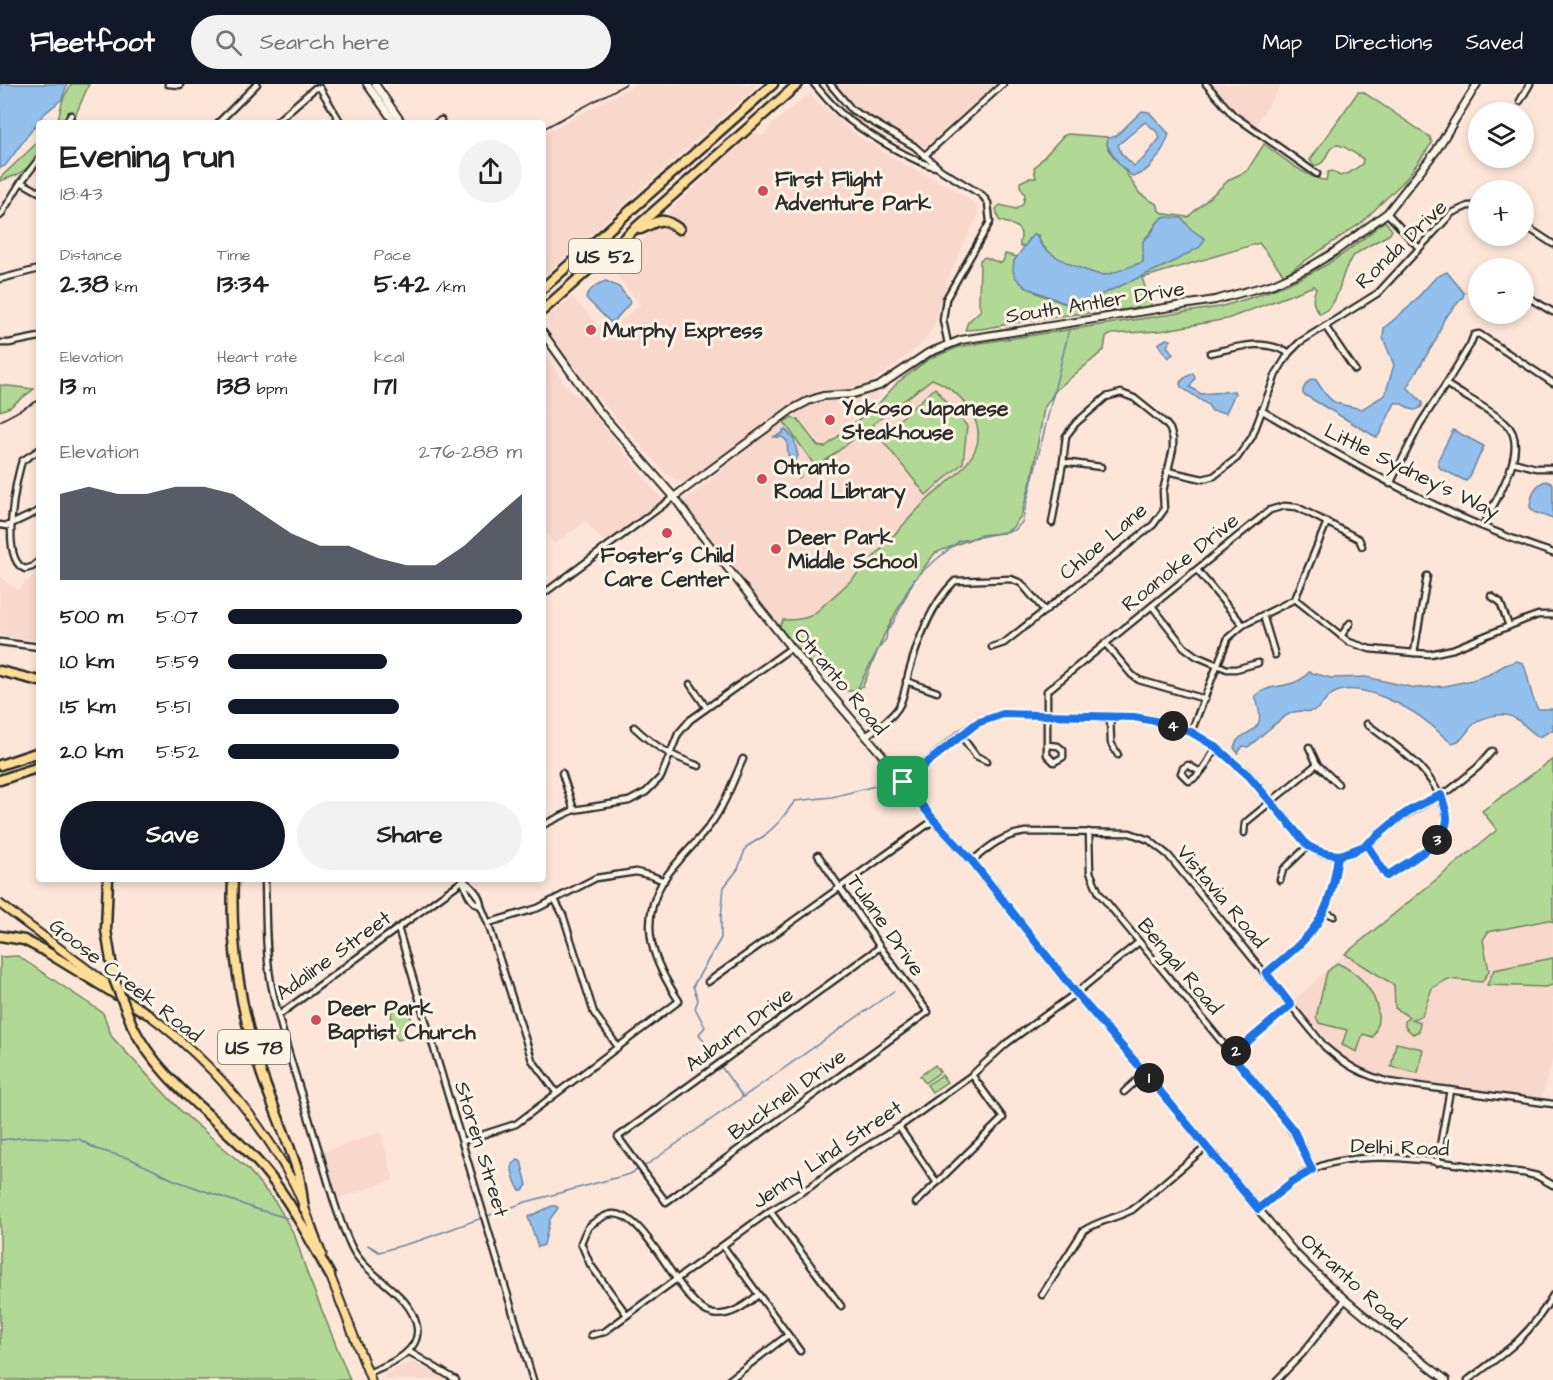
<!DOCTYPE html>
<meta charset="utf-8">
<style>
:root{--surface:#fff;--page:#f2f2f2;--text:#222;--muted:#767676;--accent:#111827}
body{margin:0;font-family:"Architects Daughter",sans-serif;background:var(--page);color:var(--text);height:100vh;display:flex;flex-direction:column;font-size:22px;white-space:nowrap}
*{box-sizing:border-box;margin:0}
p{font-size:20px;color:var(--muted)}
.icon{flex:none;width:33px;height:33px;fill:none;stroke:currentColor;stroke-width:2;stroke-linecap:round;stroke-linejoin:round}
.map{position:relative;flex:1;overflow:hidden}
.drawer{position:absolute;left:36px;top:36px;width:510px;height:762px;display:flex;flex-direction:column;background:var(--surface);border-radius:6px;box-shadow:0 3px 9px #0003}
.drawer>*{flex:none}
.fabs{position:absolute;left:1468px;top:18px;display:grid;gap:12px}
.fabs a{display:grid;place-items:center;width:66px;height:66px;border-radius:50%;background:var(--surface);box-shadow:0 3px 9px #0003;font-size:30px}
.pin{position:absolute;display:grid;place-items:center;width:51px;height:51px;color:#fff;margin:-26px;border-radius:12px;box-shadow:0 3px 9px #0006}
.km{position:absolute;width:30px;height:30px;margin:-15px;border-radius:50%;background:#222;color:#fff;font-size:16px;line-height:30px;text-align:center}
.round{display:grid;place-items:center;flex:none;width:63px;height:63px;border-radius:32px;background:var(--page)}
.headline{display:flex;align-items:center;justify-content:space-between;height:102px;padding:0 24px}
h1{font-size:33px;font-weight:800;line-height:45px}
.metrics{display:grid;grid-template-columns:repeat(3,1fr);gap:9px;height:102px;padding:6px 24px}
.metrics div{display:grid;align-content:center}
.metrics b{font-size:26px;font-weight:800}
.metrics small{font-size:16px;font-weight:400}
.metrics p{font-size:16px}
.chart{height:168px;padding:12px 24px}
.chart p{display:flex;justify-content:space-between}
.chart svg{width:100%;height:108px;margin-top:6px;fill:var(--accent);opacity:.7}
.action{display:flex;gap:12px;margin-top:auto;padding:12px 24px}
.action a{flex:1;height:69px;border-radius:36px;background:var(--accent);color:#fff;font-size:24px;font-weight:800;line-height:69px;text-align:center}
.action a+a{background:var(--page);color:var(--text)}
ul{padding:0 24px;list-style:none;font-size:20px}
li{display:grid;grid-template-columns:96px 72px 1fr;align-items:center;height:45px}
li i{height:15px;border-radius:8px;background:var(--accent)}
header{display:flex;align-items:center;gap:36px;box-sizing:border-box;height:84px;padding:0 30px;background:var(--accent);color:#fff}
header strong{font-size:28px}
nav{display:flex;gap:33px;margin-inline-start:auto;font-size:21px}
.search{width:420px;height:54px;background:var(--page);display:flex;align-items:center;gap:15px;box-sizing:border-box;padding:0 21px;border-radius:33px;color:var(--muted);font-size:22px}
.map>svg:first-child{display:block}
.built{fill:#f9d8cc}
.green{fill:#b1d894;stroke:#6e8260;stroke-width:1.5}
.water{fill:#93c0ed;stroke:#69849f;stroke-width:1.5;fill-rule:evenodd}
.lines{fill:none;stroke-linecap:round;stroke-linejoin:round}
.stream{stroke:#69849f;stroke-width:1.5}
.street-casing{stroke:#2b2b2b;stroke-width:9}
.secondary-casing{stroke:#2b2b2b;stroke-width:10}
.primary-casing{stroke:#2b2b2b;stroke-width:11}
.highway-casing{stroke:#2b2b2b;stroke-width:13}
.street{stroke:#fcf5e5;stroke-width:4.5}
.secondary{stroke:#fcf5e5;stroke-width:6}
.primary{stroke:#fedd96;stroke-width:7}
.highway{stroke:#fedd96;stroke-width:8}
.rail{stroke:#2b2b2b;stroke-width:1.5}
.highway-bridge-casing{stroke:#2b2b2b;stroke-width:13;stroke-linecap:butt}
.highway-bridge{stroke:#fedd96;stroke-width:8}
.route-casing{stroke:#fff;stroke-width:12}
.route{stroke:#1a73e8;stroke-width:8}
.poi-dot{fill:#d1495b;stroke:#fcf5e5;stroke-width:2}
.labels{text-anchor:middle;stroke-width:6;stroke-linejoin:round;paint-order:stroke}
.shield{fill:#fcf5e5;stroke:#6a6863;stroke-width:1.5}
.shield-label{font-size:20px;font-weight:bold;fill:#2b2b2b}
.poi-label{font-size:21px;font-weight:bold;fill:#2b2b2b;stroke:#fcf5e5;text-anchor:start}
.street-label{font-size:21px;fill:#2b2b2b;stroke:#fcf5e5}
</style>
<header>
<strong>Fleetfoot</strong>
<div class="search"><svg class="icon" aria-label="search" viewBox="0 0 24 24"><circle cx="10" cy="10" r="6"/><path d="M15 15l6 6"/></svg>Search here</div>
<nav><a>Map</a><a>Directions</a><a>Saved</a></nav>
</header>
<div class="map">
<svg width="1553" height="1296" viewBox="0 0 1553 1296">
<rect width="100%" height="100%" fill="#fde6d8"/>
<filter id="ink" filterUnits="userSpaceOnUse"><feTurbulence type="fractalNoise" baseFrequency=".0167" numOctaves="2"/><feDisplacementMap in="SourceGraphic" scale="12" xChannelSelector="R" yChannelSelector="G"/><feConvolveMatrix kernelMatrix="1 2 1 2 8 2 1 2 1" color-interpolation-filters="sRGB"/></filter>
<g filter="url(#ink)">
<g class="built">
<path d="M636 0H759L543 193V50Z"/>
<path d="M833 0H995L982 14 927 63 922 65 860 26Z"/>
<path d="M1212 0H1282L1255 42 1231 23Z"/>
<path d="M811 11 852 48 902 79 953 104 978 122 979 131 963 161 947 198 934 243 922 261 873 297 878 314 825 362 818 358 789 323 690 396 679 398 664 388 572 284 550 247V232L572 212 606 250 640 220 612 186 663 136 677 119 752 50 755 48 763 52 770 42 806 12Z"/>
<path d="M543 265 565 301 572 309 579 312 663 417 611 456 609 462 596 450 586 437 554 460 543 444Z"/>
<path d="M932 295 941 298 958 310 975 335 979 352 976 365 966 381 923 420 844 504 810 532 783 536 780 542 775 544 679 421 751 362 784 338 816 382 825 377Z"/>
<path d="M39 487V557L0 551V493L17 506Z"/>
<path d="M1497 746 1553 816V974L1542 1014 1389 993 1369 988 1352 979 1335 966 1293 917 1345 870Z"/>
<path d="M381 1048 394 1096 334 1116 320 1069Z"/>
<path d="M409 1279H416L446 1296H382L387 1289Z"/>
</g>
<g class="green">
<path d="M71 0H89L73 37 71 39H57L63 15Z"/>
<path d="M1358 8H1363L1430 53 1432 59 1406 95 1361 139 1284 191 1259 159 1142 194 1152 223 1048 233 981 245 965 246 968 238 981 226 979 220 980 176 985 173 1000 179 1003 178 1005 170 1017 173 1014 177 1036 209 1074 223 1171 179 1196 149 1164 133C1154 138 1154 148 1145 154L1143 178C1134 181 1111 192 1103 191 1084 190 1041 171 1038 151L1028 155 1026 162H1020C1019 159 1021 156 1021 152 1021 140 1006 140 999 136L996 125 1000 121 1016 125 1023 120 1025 111 1020 102V98L1029 94H1036L1034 84 1063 52 1068 50 1107 53 1108 65 1125 87 1140 110 1158 121 1159 127 1166 130 1188 133 1230 95 1247 87 1264 60C1278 70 1310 97 1326 96L1328 88 1332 87 1340 92 1349 89 1362 80 1363 75C1356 71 1345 61 1337 61 1325 62 1328 83 1314 81L1310 76Z"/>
<path d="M39 57V76L17 91 0 97V94Z"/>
<path d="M1385 137 1392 146 1390 150C1380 156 1357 166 1351 175 1338 192 1342 221 1320 230 1313 222 1311 215 1316 205L1314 202 1227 235 1160 247 1112 250 1106 253 1104 266 1056 306 1044 324 1032 394 1021 432 1012 444 1004 449 981 451 935 469 910 502 884 551 863 602 853 607H845L827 590 805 575 782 546 780 542 783 536C791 536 803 536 810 532 816 529 823 522 828 517 862 489 890 454 921 422 938 404 964 390 975 366 988 338 958 304 932 295L825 377 815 382 784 338 792 333 798 336 818 362 825 363 881 317 898 298 929 275 959 263 980 259 1219 223C1256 213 1291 200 1324 182 1346 170 1366 152 1385 137Z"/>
<path d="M0 301 34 305 10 323 0 327Z"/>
<path d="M935 304 967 342 963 379 926 411 882 356V351Z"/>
<path d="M1553 675V838L1548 836 1488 848 1483 856 1489 887 1482 898 1448 895 1432 904 1422 932 1412 935 1420 938 1419 947 1413 950 1405 943V937L1409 933 1395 924 1394 901 1345 870 1497 746 1482 727Z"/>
<path d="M18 872 103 929 112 953 182 1028 248 1085 276 1119 295 1152 307 1189 350 1296H0V873Z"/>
<path d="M1553 874V901L1545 903 1487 901 1494 886Z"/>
<path d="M1337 879C1364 891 1389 921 1373 953L1363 950 1357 968 1342 961 1347 946 1319 939 1316 933 1327 888Z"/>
<path d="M398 923C407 924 414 932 411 942L405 945 402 955 398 956 394 951 391 928Z"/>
<path d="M1396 959 1423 965 1418 989 1391 983Z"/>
<path d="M935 981 940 988 925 999 920 992Z"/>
<path d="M942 991 947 998 932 1008 927 1001Z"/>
</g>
<g class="water">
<path d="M0 0H67L62 15 43 31 5 82 0 84Z"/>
<path d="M1142 27 1149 28 1169 50C1164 65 1150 91 1132 92L1119 80 1107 61 1108 54 1116 52ZM1145 38 1156 47 1160 54 1144 74 1134 82 1121 69 1118 61Z"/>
<path d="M1164 133 1182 134 1191 145 1205 155 1200 163 1171 179 1074 223 1025 203 1015 193 1013 186 1014 177 1034 149C1039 152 1038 159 1044 164 1061 178 1080 185 1101 191H1107L1143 178V157C1145 154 1148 153 1150 151 1156 144 1155 137 1164 133Z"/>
<path d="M1447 188 1464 209 1463 213 1444 235 1436 256 1407 303 1422 318V322C1411 333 1406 317 1395 319L1379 351 1376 353 1303 310C1302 304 1307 298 1312 295L1316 296C1332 322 1334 319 1362 325L1385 311 1394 281 1383 254 1384 244 1410 222 1436 193Z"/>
<path d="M606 197 619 203 631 218 615 236 610 238 586 214C588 206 598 199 606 197Z"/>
<path d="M1166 255 1171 256 1167 262 1173 270 1168 274 1158 260Z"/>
<path d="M1193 289 1195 294 1190 303 1201 310 1234 307 1235 309 1226 329 1212 327 1208 321 1181 303 1180 300 1183 295Z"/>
<path d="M785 345 794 355 798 372 795 376 801 392 799 394 797 382 788 371 787 357 782 353H773L783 349V346Z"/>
<path d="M1453 346 1484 362 1469 394 1466 397 1441 385 1438 381V376Z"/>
<path d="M1546 397 1553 400V435L1534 428 1530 423C1531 412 1535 400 1546 397Z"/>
<path d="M1517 577 1523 579C1530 594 1529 611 1538 625H1553V646L1539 653C1531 648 1524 640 1516 635 1503 626 1479 633 1469 645 1463 653 1462 657 1452 659 1444 654 1438 647 1431 641 1411 624 1360 596 1334 609 1327 613 1323 621 1317 625 1308 631 1300 624 1291 629 1278 635 1260 654 1248 663L1243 662 1238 669 1234 664C1238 642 1272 656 1255 612 1269 598 1294 607 1309 588L1331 594 1366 593 1415 604 1445 602 1472 596 1488 591 1505 581Z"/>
<path d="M518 1076 521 1077 527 1101 523 1106H520C515 1100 511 1087 512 1080Z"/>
<path d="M552 1122H556L558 1124 550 1135 544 1161 538 1163 528 1133Z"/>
</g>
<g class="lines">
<g class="stream">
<path d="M852 615 877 567 886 555 887 547 893 539 914 496 926 484 959 457 1015 446 1022 438 1070 242"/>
<path d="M909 701 919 698"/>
<path d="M716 975 699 950 705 943 695 924 698 916 693 902 721 854V833L724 803 738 785 746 763 764 752 779 738 795 717 832 713 891 698 901 699"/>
<path d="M722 984 743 1013"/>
<path d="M0 1056 30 1053 79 1055 96 1065 131 1075 174 1096 256 1125 287 1134"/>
<path d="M368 1161 379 1168 421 1156 526 1118 630 1090 645 1082 894 907"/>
</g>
<g class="street-casing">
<g id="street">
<path d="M168 0 180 1"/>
<path d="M814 0C823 10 832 22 843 31 861 46 914 79 936 83"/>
<path d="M830 0 852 26 914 62 941 86 982 111 988 119 990 138 946 215 943 236 948 260"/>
<path d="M1206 0 1233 31 1317 90"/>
<path d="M1520 17 1530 0"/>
<path d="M66 39 71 31"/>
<path d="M218 39 257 0"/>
<path d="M275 39 315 4H320L341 39"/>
<path d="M436 39 441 36"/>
<path d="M924 72 1003 0"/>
<path d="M21 98 39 108"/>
<path d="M1387 129 1419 164"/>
<path d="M0 132 21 98 39 75"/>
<path d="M1524 141 1553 160"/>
<path d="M0 195 39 185"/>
<path d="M1524 211 1553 228"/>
<path d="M1325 242 1355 286"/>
<path d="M0 259H9L39 253"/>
<path d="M1210 269C1239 263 1261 254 1289 269"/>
<path d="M1446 300C1465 313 1488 324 1505 339 1533 362 1494 417 1483 442"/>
<path d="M1261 326C1354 381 1449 435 1553 469"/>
<path d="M39 366 22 377C15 399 0 476 25 485L32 483 39 477"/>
<path d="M1063 378 1101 383"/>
<path d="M1513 378 1536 384H1553"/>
<path d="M1167 387 1203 395 1214 392 1237 374 1252 353 1276 290 1289 269 1300 258 1378 209 1452 129 1468 122H1479"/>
<path d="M1390 400 1420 340 1446 300 1470 261 1474 251 1479 250 1553 299"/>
<path d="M0 441 7 442 39 427"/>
<path d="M1197 486 1243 541"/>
<path d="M543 510 674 413"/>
<path d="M1491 512 1500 518 1509 542"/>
<path d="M1295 515 1349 558 1370 565 1414 569 1430 570 1453 565 1524 536 1538 531H1553"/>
<path d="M1152 522 1184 563 1196 572 1227 585H1236L1258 579"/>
<path d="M1263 531 1275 571"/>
<path d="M1341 552 1350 539"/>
<path d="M0 558 39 563"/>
<path d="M1105 559 1132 591 1139 596 1205 615"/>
<path d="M992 563 1004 559 1153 441 1164 426 1163 407 1173 365V355L1170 345 1165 339 1134 314 1121 309 1106 313 1076 339 1066 352 1063 378 1052 439"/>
<path d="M1414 569 1427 492"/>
<path d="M906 597 937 608"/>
<path d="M690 600 706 623"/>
<path d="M1110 632 1111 659 1118 671"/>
<path d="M1367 640C1398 664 1432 684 1444 723 1447 732 1449 742 1443 750 1430 768 1405 779 1387 792L1367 761"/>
<path d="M634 643C655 663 671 672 699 682"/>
<path d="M1191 648 1228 554 1243 541 1295 515 1327 438"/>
<path d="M960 650 976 672 987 677"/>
<path d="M866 652C877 644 890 636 898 624 904 615 906 599 909 588 918 556 931 520 955 497L1011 495 1021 499 1045 527"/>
<path d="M1047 661 1058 662 1063 666V673L1054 678 1047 671V607L1270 426 1284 422 1297 423 1359 455 1362 462"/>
<path d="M1317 680 1338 700"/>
<path d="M1200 688 1188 681 1183 684 1181 689 1189 697C1202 692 1209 675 1216 663"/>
<path d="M562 689 574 726"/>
<path d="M903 698 960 650 977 639 1003 630 1134 633 1160 637 1191 648 1216 663 1249 691 1308 762 1321 769 1338 772 1367 761 1401 733 1450 706 1478 683 1492 667"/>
<path d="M543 741 574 726 629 717 646 708 661 693 678 650 690 636 791 564"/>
<path d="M1089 748 1090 788 1099 809 1282 1031 1303 1064 1312 1086"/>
<path d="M1244 749 1245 739 1317 680 1309 663"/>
<path d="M818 771 880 863 928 928 666 1118 618 1053 880 863"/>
<path d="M972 777C990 762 1001 752 1025 748L1130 749 1149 756 1168 771 1325 963C1347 982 1361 990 1389 998L1553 1020"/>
<path d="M265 795C266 829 265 866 271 899 282 954 301 1007 317 1061 328 1095 336 1131 352 1164 367 1194 411 1208 417 1243 421 1269 387 1281 368 1289"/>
<path d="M463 796C471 802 481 812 481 822 470 819 466 806 463 796Z"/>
<path d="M1280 796 1283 786 1308 762"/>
<path d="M555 816 563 831 594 929 618 963"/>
<path d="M481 822 488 839 532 976 556 1008"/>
<path d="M1325 828 1334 832"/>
<path d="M488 839 538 824 596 794 636 788 652 792 664 797"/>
<path d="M398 844 533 1296"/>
<path d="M1266 889C1315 848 1329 838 1338 772"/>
<path d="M708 898 934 736"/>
<path d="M279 931 465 795"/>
<path d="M1232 971 1291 921"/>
<path d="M1124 1008 1145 989"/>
<path d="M899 1043 937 1099"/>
<path d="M463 1057 516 1040 679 917C654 879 637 841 663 797 676 777 696 760 710 741 725 721 733 697 743 675"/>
<path d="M1437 1079 1450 1006"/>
<path d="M916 1119 1003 1034 972 991"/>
<path d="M1258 1126C1275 1111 1293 1094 1314 1085 1371 1060 1462 1083 1524 1089L1537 1092 1553 1101"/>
<path d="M770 1127 841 1222"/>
<path d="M723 1162 800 1267"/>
<path d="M1042 1211 1083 1147C1098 1137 1116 1134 1132 1126L1206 1063"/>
<path d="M627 1231 590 1180 581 1159C588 1142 587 1142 603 1133 643 1110 677 1223 713 1230 730 1233 746 1221 758 1211"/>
<path d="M591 1251 604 1248 770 1127 810 1103 851 1072 899 1043 972 991 1007 959 1076 909 1139 858"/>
<path d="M408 1267 456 1296"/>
<path d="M729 1296 788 1251"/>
<path d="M1277 1296 1302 1270 1345 1216"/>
<path d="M1468 1296C1506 1268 1529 1253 1553 1211"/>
</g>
</g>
<g class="secondary-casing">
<g id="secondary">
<path d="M367 0 395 39"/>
<path d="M375 0 402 39"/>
<path d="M543 249 598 326 674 413 700 449 791 564 883 672 934 736 972 777 1076 909 1145 989 1293 1167C1340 1215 1393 1255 1446 1296"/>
<path d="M674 413 791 326 808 317 823 312 853 310 879 302 928 269 961 256 1215 216 1273 200 1308 184 1333 169 1387 129 1436 67 1477 0"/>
</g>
</g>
<g class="primary-casing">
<g id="primary">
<path d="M0 820 118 908"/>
<path d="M144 927C206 973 257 1030 293 1098 305 1121 312 1146 322 1170"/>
<path d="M328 1186 371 1296"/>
</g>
</g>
<g class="highway-casing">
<g id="highway">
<path d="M641 145C659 136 662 132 679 145"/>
<path d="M543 204 773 0"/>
<path d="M543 226 798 0"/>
<path d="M0 587 39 597"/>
<path d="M0 681 39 668"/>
<path d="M0 696 39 683"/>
<path d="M108 795 106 846 114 895"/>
<path d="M233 795C230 858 240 925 260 985 271 1019 287 1053 298 1088 301 1099 302 1112 304 1124"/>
<path d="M0 852 24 856 45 867 148 930"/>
<path d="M132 941C160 998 214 1031 255 1075 287 1109 307 1151 330 1191"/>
</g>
</g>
<use href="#street" class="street"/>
<use href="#secondary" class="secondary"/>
<use href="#primary" class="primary"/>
<use href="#highway" class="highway"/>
<g class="rail">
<path d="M543 45 626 0"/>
<path d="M0 337 39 316"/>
</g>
<g class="highway-bridge-casing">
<path id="highway-bridge" d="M114 895 132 941"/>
</g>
<use href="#highway-bridge" class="highway-bridge"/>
</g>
</g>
<g class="lines" filter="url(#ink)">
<g class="route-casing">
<path id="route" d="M903 698 934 736 972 777 1076 909 1145 989 1258 1125 1292 1098 1312 1086 1294 1047 1232 971 1291 921 1266 889C1315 849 1329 836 1338 772L1367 761 1387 792C1405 779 1448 759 1447 734 1447 727 1443 718 1441 711 1426 718 1411 724 1399 734 1368 758 1349 785 1308 762L1249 692 1216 663 1191 648 1160 638 1134 633 1003 630 977 639 903 698"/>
</g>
<use href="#route" class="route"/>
</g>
<g class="poi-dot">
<circle cx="763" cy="107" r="6"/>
<circle cx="591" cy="246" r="6"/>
<circle cx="830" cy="336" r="6"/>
<circle cx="762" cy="395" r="6"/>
<circle cx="667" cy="449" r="6"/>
<circle cx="776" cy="465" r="6"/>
<circle cx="316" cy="936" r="6"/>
</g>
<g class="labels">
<g class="shield">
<rect x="569" y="155" width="72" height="34" rx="4.5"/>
<rect x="218" y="946" width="72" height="34" rx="4.5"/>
</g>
<g class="shield-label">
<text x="605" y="179">US 52</text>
<text x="254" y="970">US 78</text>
</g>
<g class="poi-label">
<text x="775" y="102">First Flight<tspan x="775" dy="24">Adventure Park</tspan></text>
<text x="603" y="253">Murphy Express</text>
<text x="842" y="331">Yokoso Japanese<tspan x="842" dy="24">Steakhouse</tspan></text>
<text x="774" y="390">Otranto<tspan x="774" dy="24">Road Library</tspan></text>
<text x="788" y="460">Deer Park<tspan x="788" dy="24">Middle School</tspan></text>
<text x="667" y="478" text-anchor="middle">Foster's Child<tspan x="667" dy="24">Care Center</tspan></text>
<text x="328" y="931">Deer Park<tspan x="328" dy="24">Baptist Church</tspan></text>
</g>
<g class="street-label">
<text transform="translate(1401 160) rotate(-44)" y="7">Ronda Drive</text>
<text transform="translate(1095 218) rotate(-9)" y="7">South Antler Drive</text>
<text transform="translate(1412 387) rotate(26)" y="7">Little Sydney's Way</text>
<text transform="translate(1103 457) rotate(-40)" y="7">Chloe Lane</text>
<text transform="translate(1180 478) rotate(-39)" y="7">Roanoke Drive</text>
<text transform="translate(841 597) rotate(50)" y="7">Otranto Road</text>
<text transform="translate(1222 812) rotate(50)" y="7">Vistavia Road</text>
<text transform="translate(886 841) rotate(55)" y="7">Tulane Drive</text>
<text transform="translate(333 871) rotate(-36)" y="7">Adaline Street</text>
<text transform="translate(1180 882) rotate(50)" y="7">Bengal Road</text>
<text transform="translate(126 896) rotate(38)" y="7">Goose Creek Road</text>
<text transform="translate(739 945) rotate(-36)" y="7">Auburn Drive</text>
<text transform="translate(787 1010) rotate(-36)" y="7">Bucknell Drive</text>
<text transform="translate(1400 1063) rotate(2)" y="7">Delhi Road</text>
<text transform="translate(482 1065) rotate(73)" y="7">Storen Street</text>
<text transform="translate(827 1070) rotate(-34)" y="7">Jenny Lind Street</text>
<text transform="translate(1353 1197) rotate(42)" y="7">Otranto Road</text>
</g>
</g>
</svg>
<div class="fabs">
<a><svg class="icon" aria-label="layers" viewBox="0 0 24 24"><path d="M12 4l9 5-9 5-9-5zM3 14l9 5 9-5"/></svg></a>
<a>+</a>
<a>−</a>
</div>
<div class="pin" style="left:903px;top:698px;background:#1e9e55"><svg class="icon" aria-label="arrive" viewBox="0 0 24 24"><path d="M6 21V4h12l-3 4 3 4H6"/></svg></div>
<b class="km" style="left:1149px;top:994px">1</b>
<b class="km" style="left:1236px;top:967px">2</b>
<b class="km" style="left:1437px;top:756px">3</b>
<b class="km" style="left:1173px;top:642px">4</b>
<section class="drawer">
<div class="headline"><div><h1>Evening run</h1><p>18:43</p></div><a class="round"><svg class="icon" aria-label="share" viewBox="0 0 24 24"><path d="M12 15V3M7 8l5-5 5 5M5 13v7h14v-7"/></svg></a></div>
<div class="metrics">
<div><p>Distance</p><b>2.38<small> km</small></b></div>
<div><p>Time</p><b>13:34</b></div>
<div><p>Pace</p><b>5:42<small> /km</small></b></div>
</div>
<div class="metrics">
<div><p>Elevation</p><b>13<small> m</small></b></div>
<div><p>Heart rate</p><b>138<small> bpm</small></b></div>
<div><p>kcal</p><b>171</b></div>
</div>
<div class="chart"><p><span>Elevation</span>276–288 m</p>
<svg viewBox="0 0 160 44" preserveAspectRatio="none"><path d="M0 44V9L10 6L20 9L30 9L40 6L50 6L60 9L70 17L80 25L90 30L100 30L110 35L120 38L130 38L140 30L150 19L160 9V44z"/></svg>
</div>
<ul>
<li><b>500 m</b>5:07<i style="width:100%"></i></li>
<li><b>1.0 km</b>5:59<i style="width:54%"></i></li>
<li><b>1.5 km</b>5:51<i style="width:58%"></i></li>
<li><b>2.0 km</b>5:52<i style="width:58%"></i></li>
</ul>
<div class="action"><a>Save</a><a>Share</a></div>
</section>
</div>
